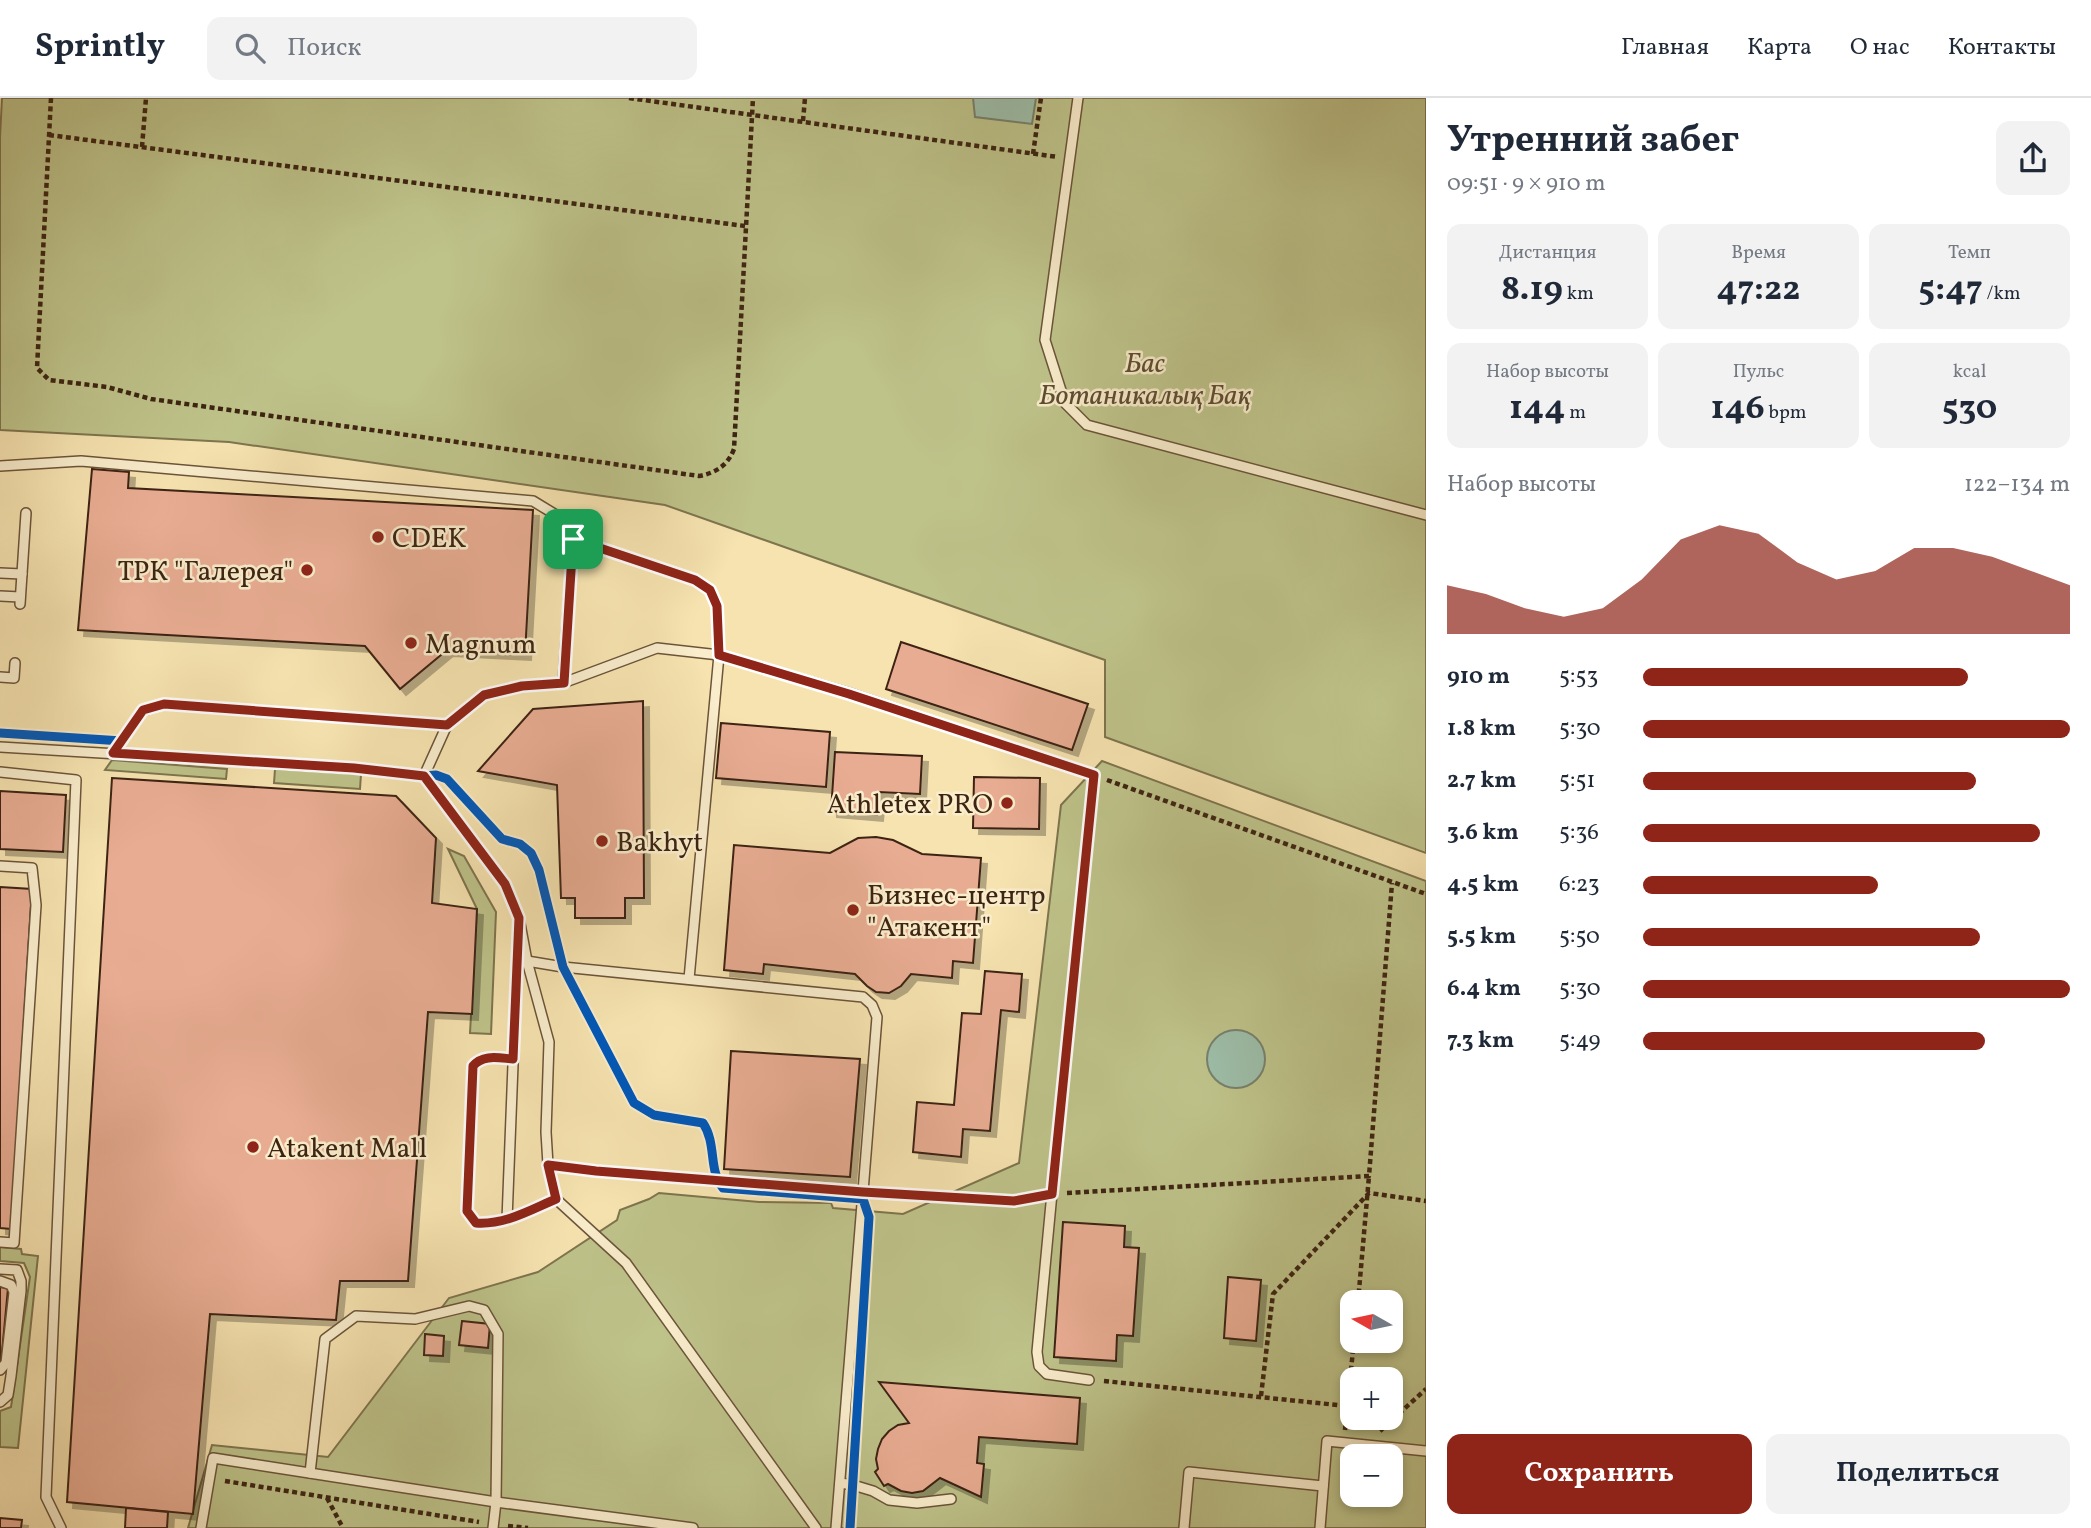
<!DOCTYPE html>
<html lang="ru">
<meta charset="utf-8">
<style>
:root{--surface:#fff;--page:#f2f2f3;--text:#1f2937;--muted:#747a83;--line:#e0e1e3;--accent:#8f2418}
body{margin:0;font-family:Vollkorn,serif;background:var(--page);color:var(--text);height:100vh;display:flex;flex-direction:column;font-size:26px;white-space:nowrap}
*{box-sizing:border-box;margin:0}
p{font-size:23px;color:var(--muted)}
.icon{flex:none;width:38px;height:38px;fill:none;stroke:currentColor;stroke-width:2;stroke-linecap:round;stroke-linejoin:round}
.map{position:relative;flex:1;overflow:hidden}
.sheet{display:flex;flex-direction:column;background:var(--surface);width:665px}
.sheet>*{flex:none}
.needle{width:46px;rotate:279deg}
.buttons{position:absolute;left:1340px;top:1192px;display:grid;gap:14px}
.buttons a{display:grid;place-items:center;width:63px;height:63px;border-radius:14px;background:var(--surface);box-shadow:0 4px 10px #0003;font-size:35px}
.pin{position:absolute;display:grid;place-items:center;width:60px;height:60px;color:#fff;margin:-30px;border-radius:14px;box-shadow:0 4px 10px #0006}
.round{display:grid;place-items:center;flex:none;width:74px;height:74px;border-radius:14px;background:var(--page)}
.summary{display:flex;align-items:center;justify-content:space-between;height:119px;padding:0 21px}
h1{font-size:38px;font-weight:700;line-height:52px}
.figures{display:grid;grid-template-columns:repeat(3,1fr);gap:10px;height:119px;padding:7px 21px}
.figures div{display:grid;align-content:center;border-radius:14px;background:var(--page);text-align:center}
.figures b{font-size:35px;font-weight:700}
.figures small{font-size:19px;font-weight:400}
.figures p{font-size:19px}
.chart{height:196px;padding:14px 21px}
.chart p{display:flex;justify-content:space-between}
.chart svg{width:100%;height:126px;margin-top:7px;fill:var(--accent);opacity:.7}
.button{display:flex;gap:14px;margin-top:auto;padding:14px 21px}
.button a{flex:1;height:80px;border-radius:14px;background:var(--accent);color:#fff;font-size:28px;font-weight:700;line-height:80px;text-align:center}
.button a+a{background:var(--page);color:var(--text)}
ul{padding:0 21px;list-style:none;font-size:23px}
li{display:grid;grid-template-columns:112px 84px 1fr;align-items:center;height:52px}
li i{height:18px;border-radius:9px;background:var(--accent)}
header{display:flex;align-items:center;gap:42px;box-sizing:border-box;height:98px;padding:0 35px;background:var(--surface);border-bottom:2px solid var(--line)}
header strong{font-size:33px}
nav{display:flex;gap:38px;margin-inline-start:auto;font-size:24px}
.search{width:490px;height:63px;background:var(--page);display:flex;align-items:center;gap:18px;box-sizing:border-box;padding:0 24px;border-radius:14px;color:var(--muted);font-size:26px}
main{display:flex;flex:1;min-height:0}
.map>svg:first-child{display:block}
.green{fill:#bec38a;stroke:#7e744e;stroke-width:2;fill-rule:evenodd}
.water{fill:#9dbea9;stroke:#77806d;stroke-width:2}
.building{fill:#e8ac92;stroke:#3d2412;stroke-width:2;filter:url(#shadow)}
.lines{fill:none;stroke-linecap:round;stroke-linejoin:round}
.service-casing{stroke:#6b543a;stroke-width:12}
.path{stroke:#3d2412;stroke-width:4.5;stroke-dasharray:5 3.5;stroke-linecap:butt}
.service{stroke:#f9edcc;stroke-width:9}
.cycleway-casing{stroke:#f9edcc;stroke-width:13}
.cycleway{stroke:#0057b8;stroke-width:9}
.route-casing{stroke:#fff;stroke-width:14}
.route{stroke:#8f2418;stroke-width:9}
.poi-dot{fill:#8f2418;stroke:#f9edcc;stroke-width:2.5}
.labels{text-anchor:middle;stroke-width:5;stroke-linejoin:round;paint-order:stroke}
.park-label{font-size:28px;font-style:italic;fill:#5d4c30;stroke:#f9edcc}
.poi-label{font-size:28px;fill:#3d2412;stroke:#f9edcc;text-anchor:start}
</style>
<header>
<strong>Sprintly</strong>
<div class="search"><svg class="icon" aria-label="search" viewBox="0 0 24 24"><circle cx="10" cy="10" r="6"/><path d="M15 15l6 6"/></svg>Поиск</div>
<nav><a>Главная</a><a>Карта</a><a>О нас</a><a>Контакты</a></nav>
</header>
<main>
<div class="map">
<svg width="1426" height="1430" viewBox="0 0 1426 1430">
<defs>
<filter id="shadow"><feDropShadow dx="6" dy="6" stdDeviation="0" flood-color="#0004"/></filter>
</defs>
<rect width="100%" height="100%" fill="#f6e3b0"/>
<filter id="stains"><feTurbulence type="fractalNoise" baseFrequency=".00286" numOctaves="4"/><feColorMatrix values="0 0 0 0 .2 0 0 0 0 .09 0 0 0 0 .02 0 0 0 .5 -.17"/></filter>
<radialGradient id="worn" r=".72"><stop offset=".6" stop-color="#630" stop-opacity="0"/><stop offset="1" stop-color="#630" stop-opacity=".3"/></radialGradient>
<g class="green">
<path d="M2 0H1426V755L1105 639V562L665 407 229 344 0 332V39Z"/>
<path d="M112 662 227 671 226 681 105 672Z"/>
<path d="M1102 663 1426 783V1430H188L212 1347 328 1359 449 1200 538 1174 617 1122 620 1112 649 1101 659 1095 759 1104 831 1105 833 1110 903 1116 1019 1065 1061 707ZM1353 1204H1391V1242H1353ZM1353 1281H1391V1320H1353ZM1353 1358H1391V1396H1353Z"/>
<path d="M275 671 361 676 360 691 274 685Z"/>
<path d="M448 751 464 758 496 814 491 936 470 935 477 811Z"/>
<path d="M0 1149 21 1151 22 1156 38 1158 18 1350 0 1349V1313L11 1309 30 1179 24 1165 0 1163Z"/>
</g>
<g class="water">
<path d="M973 0H1036L1032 26 975 19Z"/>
<circle cx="1236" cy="961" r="29"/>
</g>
<g class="building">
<path d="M92 371 129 374 128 390 533 412 525 556 447 552 400 591 365 548 78 532Z"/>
<path d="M901 544 1088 606 1072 652 886 591Z"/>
<path d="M643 603 644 800H625V820H575V800H561L557 687 478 673 533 611Z"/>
<path d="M721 625 830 634 826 689 716 680Z"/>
<path d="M835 654 922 658 920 696 879 694 877 717 831 713Z"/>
<path d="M974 679 1040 680 1039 731 973 730Z"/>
<path d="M112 680 396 698 436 740 432 805 477 811 472 916 428 914 408 1183H340L336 1222 210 1216 193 1416 67 1404Z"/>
<path d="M0 693 66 697 63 754 0 751Z"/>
<path d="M876 739 893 742 922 756 981 760 973 865 953 863 952 880 911 876 901 888 889 895 876 894 867 888 855 876 764 866 763 876 724 872 734 747 830 755 858 740Z"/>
<path d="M0 789 32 791 11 1131 0 1130Z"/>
<path d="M985 873 1022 876 1019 914 1001 912 990 1033 963 1031 961 1059 913 1054 917 1004 954 1007 962 915 981 916Z"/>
<path d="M731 953 860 961 850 1079 724 1071Z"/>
<path d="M1063 1124 1125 1128 1124 1149 1139 1150 1133 1238 1117 1237 1116 1263 1054 1259Z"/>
<path d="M1228 1179 1261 1182 1256 1243 1224 1240Z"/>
<path d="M0 1189 8 1190 1 1265H0Z"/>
<path d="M462 1223 490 1226 488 1250 459 1247Z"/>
<path d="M425 1236 444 1238 443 1258 424 1257Z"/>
<path d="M879 1284 1080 1300 1077 1346 979 1339 977 1365 984 1366 981 1399 940 1380 923 1393 912 1395 901 1393 888 1386 884 1388 875 1374 878 1371 876 1361 878 1351 882 1341 889 1333 898 1327 909 1325Z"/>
<path d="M126 1410 168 1414 167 1430H125Z"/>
<path d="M0 1420 22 1422 21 1430H0Z"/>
</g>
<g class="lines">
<g class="service-casing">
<g id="service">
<path d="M1078 0 1045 242 1065 305 1087 327 1426 417"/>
<path d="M0 368 81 363 533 403 561 420 573 441 563 585"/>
<path d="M573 441 695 482 710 492 717 508 719 557 689 881"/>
<path d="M0 475 22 476"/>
<path d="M0 498 20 499"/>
<path d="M20 506 26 415"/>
<path d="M0 579 14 580 15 565"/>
<path d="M0 649 354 670 424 678 505 786 519 820 527 863 549 944 546 1034 548 1067 556 1101 626 1165 816 1430"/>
<path d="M113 655 143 613 165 606 447 627"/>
<path d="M0 674 76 682 46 1399 61 1430"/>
<path d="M424 678 447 627 484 597 522 588 563 585 657 550 719 557 849 595 1094 677 1052 1095 1015 1103 863 1094 595 1073 548 1067"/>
<path d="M0 768 32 770 36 807 14 1145 0 1144"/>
<path d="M527 863 563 869 863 899 872 907 877 919 836 1430"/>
<path d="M513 961C499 960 483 956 473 968L467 1113 476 1125C505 1127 530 1112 556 1101"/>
<path d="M1052 1095 1037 1254 1039 1268 1047 1276 1089 1282"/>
<path d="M507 1122 518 837"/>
<path d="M0 1171 17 1172 21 1183V1193L11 1278 8 1297 0 1304"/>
<path d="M0 1183 11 1187 14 1194 6 1265 0 1272"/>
<path d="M310 1375 325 1241 356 1218 415 1221 469 1208 484 1212 498 1236 496 1404 493 1430"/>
<path d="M840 1385 853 1387 873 1393 889 1402 917 1405 951 1401"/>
<path d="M201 1430 213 1360 496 1404 693 1430"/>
<path d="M1184 1430 1189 1374 1323 1388"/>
<path d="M1320 1430 1327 1343 1426 1353"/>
</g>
</g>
<g class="path">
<path d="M51 0 37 270 49 282 107 289 151 301 699 378C716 375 728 367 734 351L753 0"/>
<path d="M629 0 1058 59"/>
<path d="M803 23 805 0"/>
<path d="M49 37 745 128"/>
<path d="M142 49 146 0"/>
<path d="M1033 56 1041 0"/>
<path d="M1107 682 1426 796"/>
<path d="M1067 1095 1369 1078 1392 785"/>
<path d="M1358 1204 1369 1078"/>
<path d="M1104 1283 1347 1308"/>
<path d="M1261 1298 1273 1196 1369 1095 1426 1103"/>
<path d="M1345 1332 1354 1242"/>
<path d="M1380 1333 1426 1291"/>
<path d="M225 1383 479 1424"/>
<path d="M327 1400 343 1430"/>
<path d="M508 1428 528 1430"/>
</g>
<use href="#service" class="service"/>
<g class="cycleway-casing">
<g id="cycleway">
<path d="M0 635 122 643"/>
<path d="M424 678 436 677 447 681 502 741 520 746 531 755 539 772 563 869 634 1005 654 1017 703 1025C717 1046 708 1072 723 1090L863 1101 869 1119 850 1430"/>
</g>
</g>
<use href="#cycleway" class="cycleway"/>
</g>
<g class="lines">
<g class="route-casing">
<path id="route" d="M573 441 695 482 710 492 717 508 719 557 849 596 1094 677 1052 1096 1014 1103 863 1094 596 1073 548 1067 556 1101C530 1112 505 1127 476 1125L467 1113 473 968C483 956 499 960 513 961L519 820 505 786 424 678 354 670 113 655 143 612 164 606 447 627 484 597 522 588 564 585Z"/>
</g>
<use href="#route" class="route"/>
</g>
<g class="poi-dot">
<circle cx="378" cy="439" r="7"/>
<circle cx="307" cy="472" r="7"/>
<circle cx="411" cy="545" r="7"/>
<circle cx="1007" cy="705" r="7"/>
<circle cx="602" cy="743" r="7"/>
<circle cx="853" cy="812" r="7"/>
<circle cx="253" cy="1049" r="7"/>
</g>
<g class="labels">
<g class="park-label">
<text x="1145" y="274">Бас<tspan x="1145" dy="32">Ботаникалық Бақ</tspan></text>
</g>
<g class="poi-label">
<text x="392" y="449">CDEK</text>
<text x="293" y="482" text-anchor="end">ТРК "Галерея"</text>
<text x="425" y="555">Magnum</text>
<text x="993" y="715" text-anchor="end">Athletex PRO</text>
<text x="616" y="753">Bakhyt</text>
<text x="867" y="806">Бизнес-центр<tspan x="867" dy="32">"Атакент"</tspan></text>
<text x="267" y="1059">Atakent Mall</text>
</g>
</g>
<rect width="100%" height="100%" filter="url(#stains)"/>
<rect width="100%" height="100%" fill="url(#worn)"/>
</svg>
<div class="buttons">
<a><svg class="needle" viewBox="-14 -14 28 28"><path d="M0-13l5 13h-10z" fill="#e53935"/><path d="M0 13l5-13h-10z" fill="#747a83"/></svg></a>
<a>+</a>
<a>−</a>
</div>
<div class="pin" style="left:573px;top:441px;background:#1e9e55"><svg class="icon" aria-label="arrive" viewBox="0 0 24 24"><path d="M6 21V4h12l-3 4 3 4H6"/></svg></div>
</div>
<section class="sheet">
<div class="summary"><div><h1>Утренний забег</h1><p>09:51 · 9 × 910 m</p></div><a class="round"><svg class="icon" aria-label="share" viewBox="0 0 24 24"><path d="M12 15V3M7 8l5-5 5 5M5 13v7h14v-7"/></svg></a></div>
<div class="figures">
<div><p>Дистанция</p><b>8.19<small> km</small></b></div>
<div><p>Время</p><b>47:22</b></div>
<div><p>Темп</p><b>5:47<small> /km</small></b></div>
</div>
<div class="figures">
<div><p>Набор высоты</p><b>144<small> m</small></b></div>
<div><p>Пульс</p><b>146<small> bpm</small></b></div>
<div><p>kcal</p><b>530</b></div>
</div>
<div class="chart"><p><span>Набор высоты</span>122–134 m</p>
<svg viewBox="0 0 160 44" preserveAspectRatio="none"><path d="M0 44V27L10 30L20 35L30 38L40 35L50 25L60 11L70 6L80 9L90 19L100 25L110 22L120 14L130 14L140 17L150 22L160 27V44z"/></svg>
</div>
<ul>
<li><b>910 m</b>5:53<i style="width:76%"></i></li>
<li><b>1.8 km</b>5:30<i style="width:100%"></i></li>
<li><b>2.7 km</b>5:51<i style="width:78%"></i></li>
<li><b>3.6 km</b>5:36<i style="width:93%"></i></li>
<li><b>4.5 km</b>6:23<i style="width:55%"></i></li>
<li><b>5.5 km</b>5:50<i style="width:79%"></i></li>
<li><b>6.4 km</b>5:30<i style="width:100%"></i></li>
<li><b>7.3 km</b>5:49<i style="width:80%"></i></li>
</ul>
<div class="button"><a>Сохранить</a><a>Поделиться</a></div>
</section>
</main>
